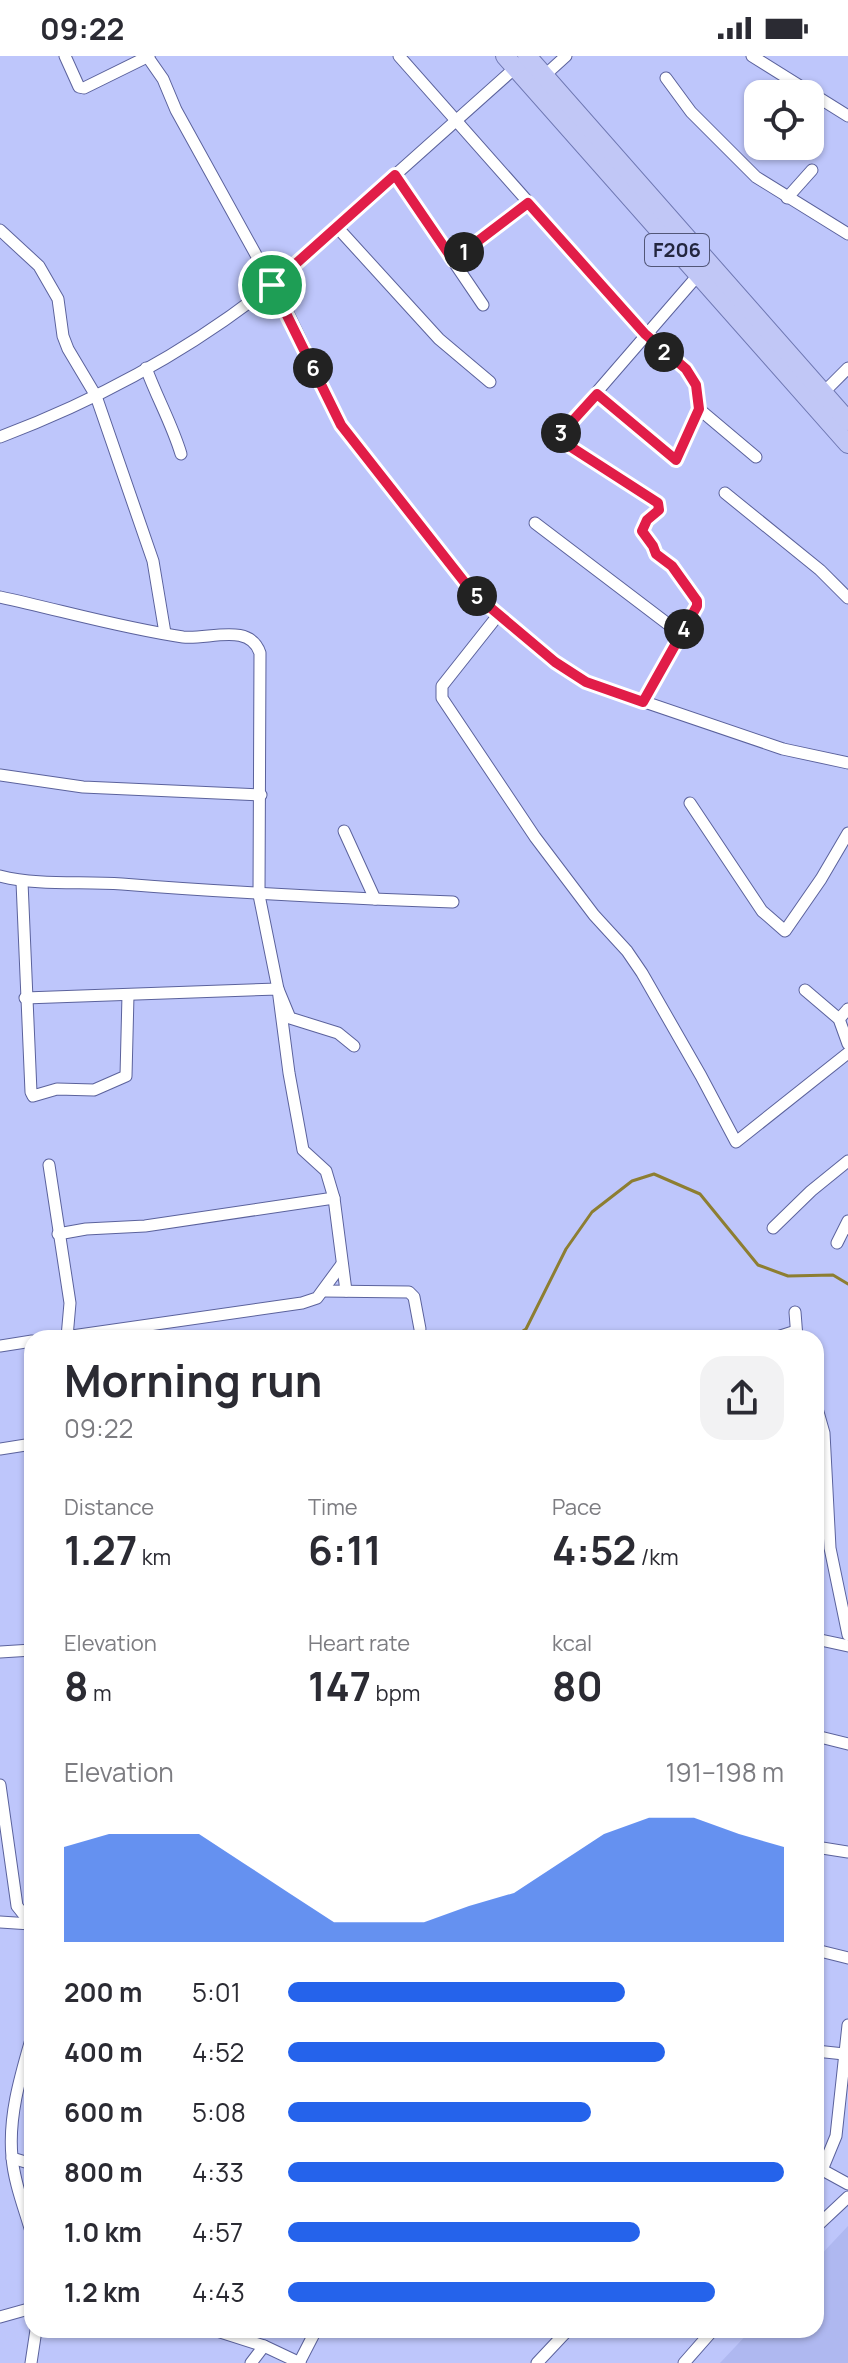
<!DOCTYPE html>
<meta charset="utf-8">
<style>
:root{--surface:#fff;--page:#f2f2f3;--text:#2b2b33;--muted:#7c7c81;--accent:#2563eb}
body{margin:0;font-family:Manrope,sans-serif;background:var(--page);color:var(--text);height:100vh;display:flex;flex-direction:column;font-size:30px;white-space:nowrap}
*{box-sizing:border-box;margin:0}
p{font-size:26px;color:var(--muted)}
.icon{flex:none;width:44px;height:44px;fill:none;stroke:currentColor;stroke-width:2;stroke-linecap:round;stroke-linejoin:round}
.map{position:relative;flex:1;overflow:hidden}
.drawer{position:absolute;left:24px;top:1274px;width:800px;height:1008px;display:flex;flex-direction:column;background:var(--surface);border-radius:24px;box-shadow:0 2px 6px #0004}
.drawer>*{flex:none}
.buttons{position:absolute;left:744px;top:24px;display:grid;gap:16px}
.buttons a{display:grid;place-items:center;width:80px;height:80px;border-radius:16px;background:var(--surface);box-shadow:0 2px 6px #0004;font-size:40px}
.pin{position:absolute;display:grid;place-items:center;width:68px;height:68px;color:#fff;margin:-34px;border:4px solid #fff;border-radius:50%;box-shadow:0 2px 8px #0007}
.km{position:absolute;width:40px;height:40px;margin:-20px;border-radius:50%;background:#222;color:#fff;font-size:22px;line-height:40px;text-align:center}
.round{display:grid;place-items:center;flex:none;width:84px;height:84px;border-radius:24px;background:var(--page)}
.summary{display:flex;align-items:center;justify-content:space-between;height:136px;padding:0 40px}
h1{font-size:44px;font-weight:700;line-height:60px}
.figures{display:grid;grid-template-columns:repeat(3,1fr);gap:12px;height:136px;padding:8px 40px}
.figures div{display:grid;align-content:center}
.figures b{font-size:40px;font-weight:700}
.figures small{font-size:22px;font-weight:400}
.figures p{font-size:22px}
.chart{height:224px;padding:16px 40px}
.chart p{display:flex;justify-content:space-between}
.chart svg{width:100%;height:144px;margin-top:8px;fill:var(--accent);opacity:.7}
ul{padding:0 40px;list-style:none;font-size:26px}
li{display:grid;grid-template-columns:128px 96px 1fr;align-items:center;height:60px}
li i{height:20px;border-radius:10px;background:var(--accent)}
.status{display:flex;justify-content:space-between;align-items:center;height:56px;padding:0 40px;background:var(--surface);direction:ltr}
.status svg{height:22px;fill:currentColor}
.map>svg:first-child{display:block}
.built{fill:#afb8f0}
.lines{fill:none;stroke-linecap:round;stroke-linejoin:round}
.stream{stroke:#8d7e31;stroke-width:3}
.minor-casing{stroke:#5b629c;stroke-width:13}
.primary-casing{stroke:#6e77b2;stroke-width:20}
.minor{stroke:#fff;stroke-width:11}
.primary{stroke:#c1c7f6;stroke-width:18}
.route-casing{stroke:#fff;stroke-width:16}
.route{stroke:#e11d48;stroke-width:10}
.labels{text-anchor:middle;stroke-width:6;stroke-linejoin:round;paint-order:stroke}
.shield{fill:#bec6fb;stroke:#525677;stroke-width:2}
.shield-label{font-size:20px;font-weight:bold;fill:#23263f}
</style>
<div class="status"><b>09:22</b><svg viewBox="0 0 49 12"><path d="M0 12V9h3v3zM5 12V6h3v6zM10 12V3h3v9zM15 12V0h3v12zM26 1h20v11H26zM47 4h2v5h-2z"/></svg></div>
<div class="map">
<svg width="848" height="2307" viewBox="0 0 848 2307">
<rect width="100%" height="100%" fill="#bec6fb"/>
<path class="built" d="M848 2170V2307H720L751 2274H816V2204Z"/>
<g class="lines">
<path class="stream" d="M512 1282 526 1273 566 1193 592 1156 632 1125 654 1118 700 1138 758 1209 788 1220 833 1219 848 1228"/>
<g class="minor-casing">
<g id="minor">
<path d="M65 0 79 31 84 32 149 0"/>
<path d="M147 0 163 23 176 54 287 255 341 369 473 537 555 606 586 626 783 693 848 707"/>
<path d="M399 0 645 278C668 298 708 322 697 357 692 373 683 388 676 404L597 338"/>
<path d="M752 0 848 60"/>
<path d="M544 20 566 0"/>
<path d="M666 22 691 56 756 121 848 178"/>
<path d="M395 119 483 249"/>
<path d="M787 142 812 114"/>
<path d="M336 170 439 283 490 326"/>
<path d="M0 174 39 210 58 243 63 280 68 293 96 340 153 505 165 577"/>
<path d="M453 204 528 147"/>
<path d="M146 312C157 342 172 368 181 398"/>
<path d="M824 336 848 312"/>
<path d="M699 353 756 401"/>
<path d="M0 381C98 344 190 294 272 229L515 12"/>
<path d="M725 437 820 514 848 542"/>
<path d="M535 467 681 578"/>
<path d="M0 541C60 554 121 572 183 581 208 584 250 566 260 597L259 839 278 933 289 1017 303 1094 326 1115 334 1142 346 1235"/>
<path d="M499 558 442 630V642L535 781 594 859 627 895 642 917 701 1020 736 1086 848 997"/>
<path d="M643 646 697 550V545L672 510 656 498 653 490 642 475 647 464 659 454 658 447 557 382 699 218"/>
<path d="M0 719 83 731 261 739"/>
<path d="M690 747 762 855 785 875 821 823 848 777"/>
<path d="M344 775 375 843"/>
<path d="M0 820C39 830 81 825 122 828 232 837 343 842 453 846"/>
<path d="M22 826 31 1036 33 1040 57 1033 94 1034 126 1020 128 939"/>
<path d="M805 934 839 963 848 988"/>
<path d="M25 942 278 933 290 962 338 977 354 990"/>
<path d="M839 963 848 953"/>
<path d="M49 1109 70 1247 67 1281"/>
<path d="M773 1172 811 1135 848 1105"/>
<path d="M58 1178 86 1173 145 1170 334 1142"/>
<path d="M837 1187 848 1165"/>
<path d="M323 1235 409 1236 414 1241 420 1273"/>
<path d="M795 1256 797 1282"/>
<path d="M58 1282 302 1247 317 1242 342 1208"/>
<path d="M774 1282 796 1275"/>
<path d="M0 1290 32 1285"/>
<path d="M816 1349 824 1377 830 1492 848 1579"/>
<path d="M0 1393 32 1388"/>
<path d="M816 1583 848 1590"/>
<path d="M0 1596 32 1594"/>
<path d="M816 1680 848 1688"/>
<path d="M0 1729 17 1850 32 1869"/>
<path d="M816 1791 848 1796"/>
<path d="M0 1866 31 1868"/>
<path d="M816 1894 848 1902"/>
<path d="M32 1980C21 2018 8 2060 12 2101 14 2127 25 2154 32 2179"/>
<path d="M816 1995 844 1998"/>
<path d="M12 2102 32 2108"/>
<path d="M817 2111 848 2128"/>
<path d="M822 2114 836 2080 848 1969"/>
<path d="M816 2171 848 2141"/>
<path d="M0 2261 32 2252"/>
<path d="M214 2274 264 2290 300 2307"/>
<path d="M31 2307 36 2274"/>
<path d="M251 2307 264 2290"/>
<path d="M299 2307 316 2274"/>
<path d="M537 2307 568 2274"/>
<path d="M684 2307 713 2274"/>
</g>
</g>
<g class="primary-casing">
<g id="primary">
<path d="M505 0 848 388"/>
<path d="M527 0 848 365"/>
</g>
</g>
<use href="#minor" class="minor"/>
<use href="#primary" class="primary"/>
</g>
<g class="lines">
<g class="route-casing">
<path id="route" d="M395 119 453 204 528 147 645 278 686 313 696 329 699 353 676 404 597 338 557 382 658 447 659 454 647 464 642 475 653 490 656 498 672 510 697 545V550L643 646 586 626 555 606 473 537 341 369 272 229Z"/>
</g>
<use href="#route" class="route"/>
</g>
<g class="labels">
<rect class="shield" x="645" y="178" width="64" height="32" rx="6"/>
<g class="shield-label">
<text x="677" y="201">F206</text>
</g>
</g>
</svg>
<div class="buttons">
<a><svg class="icon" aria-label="locate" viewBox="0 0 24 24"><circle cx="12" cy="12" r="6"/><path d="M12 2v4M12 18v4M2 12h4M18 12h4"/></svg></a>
</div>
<div class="pin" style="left:272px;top:229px;background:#1e9e55"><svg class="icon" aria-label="arrive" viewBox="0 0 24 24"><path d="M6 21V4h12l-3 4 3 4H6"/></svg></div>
<b class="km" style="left:464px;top:196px">1</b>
<b class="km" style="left:664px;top:296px">2</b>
<b class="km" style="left:561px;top:377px">3</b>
<b class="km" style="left:684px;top:573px">4</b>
<b class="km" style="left:477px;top:540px">5</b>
<b class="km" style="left:313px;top:312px">6</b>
<section class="drawer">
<div class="summary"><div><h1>Morning run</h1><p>09:22</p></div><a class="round"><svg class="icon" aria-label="share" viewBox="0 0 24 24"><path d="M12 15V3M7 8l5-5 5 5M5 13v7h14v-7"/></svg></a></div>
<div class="figures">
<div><p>Distance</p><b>1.27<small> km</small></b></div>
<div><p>Time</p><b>6:11</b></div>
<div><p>Pace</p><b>4:52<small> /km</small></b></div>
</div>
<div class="figures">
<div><p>Elevation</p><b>8<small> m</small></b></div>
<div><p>Heart rate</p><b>147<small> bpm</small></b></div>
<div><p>kcal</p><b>80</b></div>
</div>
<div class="chart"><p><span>Elevation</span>191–198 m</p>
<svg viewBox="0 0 160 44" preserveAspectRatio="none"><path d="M0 44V15L10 11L20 11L30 11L40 20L50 29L60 38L70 38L80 38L90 33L100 29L110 20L120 11L130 6L140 6L150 11L160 15V44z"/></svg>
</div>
<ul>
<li><b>200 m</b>5:01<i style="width:68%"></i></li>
<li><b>400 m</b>4:52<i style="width:76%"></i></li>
<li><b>600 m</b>5:08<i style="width:61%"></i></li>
<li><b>800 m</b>4:33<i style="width:100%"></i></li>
<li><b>1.0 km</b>4:57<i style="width:71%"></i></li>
<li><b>1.2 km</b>4:43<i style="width:86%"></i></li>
</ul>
</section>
</div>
